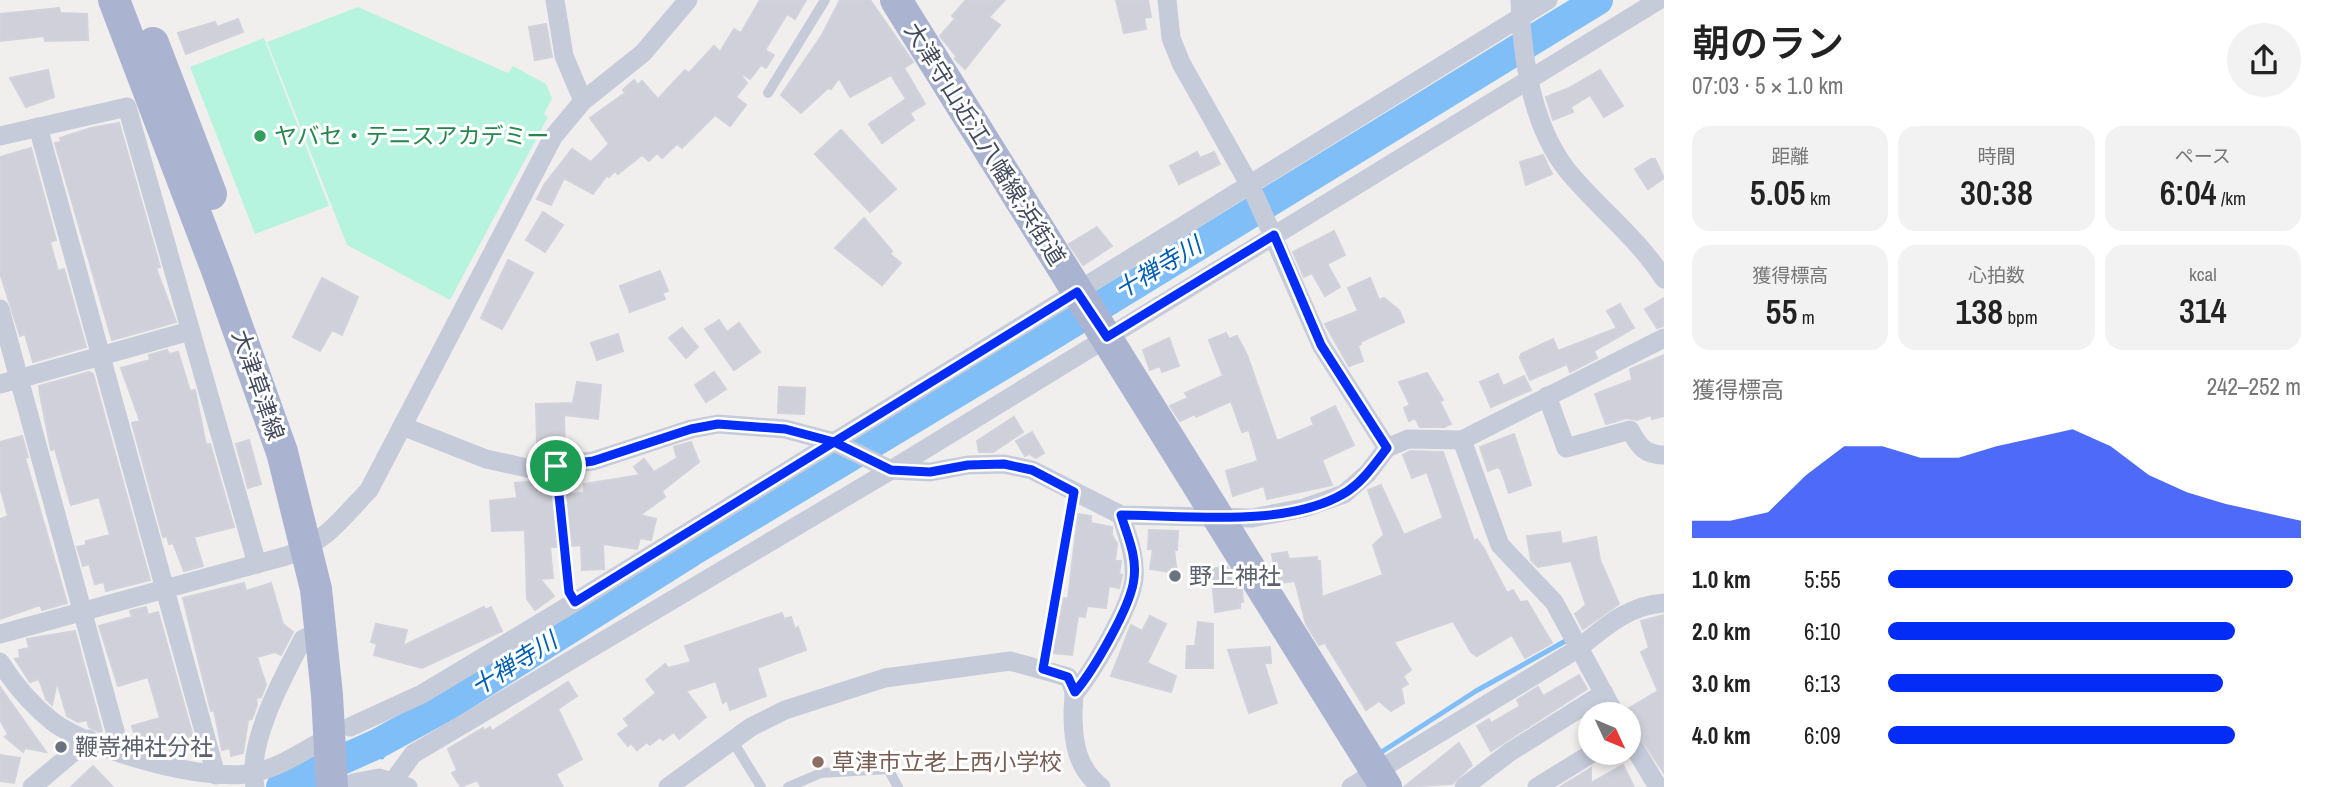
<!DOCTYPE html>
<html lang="ja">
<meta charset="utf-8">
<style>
:root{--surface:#fff;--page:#f2f2f2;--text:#222;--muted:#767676;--accent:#032df6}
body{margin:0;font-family:"Archivo Narrow","Noto Sans JP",sans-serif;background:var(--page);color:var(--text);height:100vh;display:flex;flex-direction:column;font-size:26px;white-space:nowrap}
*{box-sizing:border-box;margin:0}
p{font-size:23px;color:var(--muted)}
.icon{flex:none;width:38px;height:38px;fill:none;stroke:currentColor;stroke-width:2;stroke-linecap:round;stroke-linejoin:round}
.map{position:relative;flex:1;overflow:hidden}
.panel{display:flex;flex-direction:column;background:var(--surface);width:665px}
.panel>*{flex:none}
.needle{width:46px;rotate:134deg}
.tools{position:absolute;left:1578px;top:702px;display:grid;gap:14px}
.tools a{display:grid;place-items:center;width:63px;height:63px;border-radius:50%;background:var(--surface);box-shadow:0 4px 10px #0003;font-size:35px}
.pin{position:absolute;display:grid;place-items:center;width:60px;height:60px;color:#fff;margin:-30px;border:4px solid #fff;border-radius:50%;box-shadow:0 2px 7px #0007}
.round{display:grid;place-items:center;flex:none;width:74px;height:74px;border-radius:37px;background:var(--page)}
.headline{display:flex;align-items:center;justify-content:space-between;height:119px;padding:0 28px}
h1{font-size:38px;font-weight:600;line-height:52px}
.figures{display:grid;grid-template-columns:repeat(3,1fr);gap:10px;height:119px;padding:7px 28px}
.figures div{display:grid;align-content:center;border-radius:18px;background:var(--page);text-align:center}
.figures b{font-size:35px;font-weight:600}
.figures small{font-size:19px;font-weight:400}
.figures p{font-size:19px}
.chart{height:196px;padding:14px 28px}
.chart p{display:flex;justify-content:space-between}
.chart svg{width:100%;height:126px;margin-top:7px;fill:var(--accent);opacity:.7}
ul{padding:0 28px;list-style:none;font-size:23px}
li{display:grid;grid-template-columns:112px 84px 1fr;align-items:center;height:52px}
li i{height:18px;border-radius:9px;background:var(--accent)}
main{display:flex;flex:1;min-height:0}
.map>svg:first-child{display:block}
.green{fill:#b7f4df}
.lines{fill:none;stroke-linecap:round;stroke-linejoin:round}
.stream{stroke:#7fbef7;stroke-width:5}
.river{stroke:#7fbef7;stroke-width:30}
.building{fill:#d0d0da;stroke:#d1d2db;stroke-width:2}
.lane{stroke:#c6cbda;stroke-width:10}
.street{stroke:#c6cbda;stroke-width:19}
.primary{stroke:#aab4d1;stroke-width:32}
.route-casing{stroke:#fff;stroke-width:14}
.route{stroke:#032df6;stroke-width:9}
.leisure-dot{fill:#2e9e5b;stroke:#fff;stroke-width:2.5}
.worship-dot{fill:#6b7280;stroke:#fff;stroke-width:2.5}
.education-dot{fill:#8d6e63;stroke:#fff;stroke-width:2.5}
.labels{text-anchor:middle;stroke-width:6;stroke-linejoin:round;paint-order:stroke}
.leisure-label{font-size:23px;fill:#27864d;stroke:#fff;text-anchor:start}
.street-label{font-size:23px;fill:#444b5e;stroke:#fff}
.worship-label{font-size:23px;fill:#5b616d;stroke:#fff;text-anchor:start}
.education-label{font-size:23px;fill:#785e54;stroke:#fff;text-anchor:start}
.water-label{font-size:24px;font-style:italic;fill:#005fb5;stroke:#fff}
</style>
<main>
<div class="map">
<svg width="1664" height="787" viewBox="0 0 1664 787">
<rect width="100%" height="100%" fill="#f1efee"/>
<g class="green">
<path d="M358 7 508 73 513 66 546 84 552 98 544 114 548 117 450 300 347 245 267 42Z"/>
<path d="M264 38 329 206 255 234 190 67Z"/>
</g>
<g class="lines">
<g class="stream">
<path d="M377 744 382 757"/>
<path d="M1380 753 1476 691 1569 639"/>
</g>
<path class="river" d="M281 787 377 744 450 704 691 552 1046 339 1598 0"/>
</g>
<g class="building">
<path d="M760 0H806L795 19 787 14 765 50 774 55 766 68 761 65 750 79 737 71 747 83 736 97 746 105 730 126 715 115 682 148 677 144 662 158 657 153 649 161 642 155 618 174 615 171 609 177 607 175 593 194 564 178 551 205 537 199 544 185 572 149 591 162 609 144 590 118 625 93 623 90 634 80 638 85 642 81 658 99 685 70 689 73 714 46 720 52 734 29 741 33Z"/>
<path d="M840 0H870L913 62 904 68 925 104 910 113 914 120 882 143 869 124 906 99 891 75 850 97 839 78 831 89 828 88 801 113 781 95 822 35Z"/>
<path d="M966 0H1005L989 17 1000 25 965 69 955 59 956 56 940 36 955 19 952 16Z"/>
<path d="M1116 0H1148L1151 17 1144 18 1146 29 1124 33Z"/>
<path d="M59 8 60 13 87 14 88 40 45 41 44 36 0 41V14Z"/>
<path d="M238 19 243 32 186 54 178 33 215 22 217 27Z"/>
<path d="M546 24 552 57 535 60 529 27Z"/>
<path d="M48 70 54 97 26 107 10 78Z"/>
<path d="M1600 70 1623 106 1604 117 1590 95 1571 107 1573 112 1553 120 1546 97 1569 88Z"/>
<path d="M119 123 160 267 156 268 176 322 112 340 55 143 61 142 60 138 91 128Z"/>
<path d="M841 130 896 189 870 212 815 154Z"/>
<path d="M31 148 56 240 50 242 58 271 64 269 86 347 33 362 25 334 20 336 0 273V157Z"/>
<path d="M1197 152 1200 158 1214 152 1220 164 1179 184 1170 166Z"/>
<path d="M1543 155 1552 174 1526 185 1520 162Z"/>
<path d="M1651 159H1655L1664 178 1648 189 1635 169Z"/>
<path d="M543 212 563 225 545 252 526 240Z"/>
<path d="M864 218 892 251 890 254 901 263 882 285 835 248Z"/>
<path d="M1097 227 1112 246 1083 265 1069 244Z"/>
<path d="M1334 231 1345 255 1327 264 1340 287 1325 296 1312 273 1304 277 1293 252Z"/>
<path d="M508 260 533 273 502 329 481 318Z"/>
<path d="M660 271 668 291 662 293 665 299 630 312 620 286Z"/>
<path d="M322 278 358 297 342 335 332 330 320 351 293 337Z"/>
<path d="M1370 278 1379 300 1384 298 1399 310 1404 322 1360 342 1361 344 1358 346 1363 361 1349 366 1325 324 1358 311 1348 288Z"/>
<path d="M1664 298V326L1657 328 1645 309Z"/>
<path d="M1620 304 1634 328 1594 351 1597 358 1570 372 1567 364 1530 380 1520 358 1521 354 1553 339 1558 351 1617 328 1607 311Z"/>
<path d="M719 320 727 332 739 323 760 352 734 370 705 329Z"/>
<path d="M682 328 698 347 686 358 669 338Z"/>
<path d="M1226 333 1229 339 1237 336 1247 355 1277 441 1314 425 1311 418 1335 406 1354 445 1322 460 1332 485 1267 499 1264 486 1233 496 1226 471 1258 461 1249 430 1242 432 1231 401 1196 417 1195 414 1180 421 1170 406 1188 398 1185 393 1223 376 1209 340Z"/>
<path d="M618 334 623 351 597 360 591 343Z"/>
<path d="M1169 338 1179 366 1162 372 1160 366 1150 370 1143 350Z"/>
<path d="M167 350 169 354 178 352 190 391 195 390 206 445 210 444 234 527 194 537 203 566 184 571 173 543 169 544 167 536 163 537 132 423 140 421 121 368 150 360 149 355Z"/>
<path d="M1664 355V416L1652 419 1651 415 1637 420 1627 418 1606 424 1595 394 1632 380 1630 369Z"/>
<path d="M89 372 93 374 150 580 106 591 104 582 95 584 89 564 83 566 77 547 86 545V541L110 535 99 497 71 505 55 449 51 450 40 394 39 386Z"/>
<path d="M714 372 726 389 706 402 695 385Z"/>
<path d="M1427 373 1443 400 1440 402 1451 424 1444 427H1420L1415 418 1409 421 1404 408 1410 405 1399 382Z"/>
<path d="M1498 374 1503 386 1524 376 1531 390 1491 407 1480 382Z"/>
<path d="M577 382 601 385 598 419 564 415 565 452 551 453 550 442H537L536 404 573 403Z"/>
<path d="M779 387 805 388 804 414 778 413Z"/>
<path d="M1014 417 1023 432 993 452H979L977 441Z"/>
<path d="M1032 432 1044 453 1036 458 1029 454 1025 456 1016 441Z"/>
<path d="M1514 434 1531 485 1509 493 1501 470 1498 467 1488 471 1480 447Z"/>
<path d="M22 436 28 457 25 458 67 603 42 610 40 605 0 619V519L8 516 0 487V442Z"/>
<path d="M249 440 261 484 248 488 236 444Z"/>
<path d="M691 442 699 462 662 491 665 497 640 515 656 519 651 540 640 538 637 549 603 544 604 569 582 570 581 545 572 546 566 494 584 493V484L640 475 634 467 644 459 654 472 677 458 674 447Z"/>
<path d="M1410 451 1443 452 1474 541 1477 539 1484 549 1507 593 1513 590 1520 602 1527 601 1552 643 1525 658 1512 635 1477 656 1471 652 1453 621 1394 642 1411 670 1403 676 1408 684 1401 688 1404 703 1391 711 1379 701 1366 710 1325 643 1319 645 1306 624 1295 581 1281 583 1275 574 1272 554 1287 552 1289 559 1317 557V561H1320L1322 597 1383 575 1373 545 1384 535 1368 490 1381 485 1404 535 1443 518 1427 472 1412 478 1403 455Z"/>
<path d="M538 481V490L547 489 548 496H552L557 547H550L553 578 540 579 554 596 535 610 527 599 525 530 492 531 490 501 517 498 515 483Z"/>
<path d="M1078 514 1091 516V523L1112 527V535L1117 544 1115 561H1121L1119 574 1122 575 1119 588 1109 586 1106 608 1087 606 1085 617 1078 616 1072 655 1053 653 1063 598 1068 599Z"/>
<path d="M1149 530 1178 531 1177 550H1174L1177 573 1150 569 1153 549H1148Z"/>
<path d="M1560 532 1562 544 1596 537 1600 560 1619 604 1583 629 1575 614 1586 605 1571 561 1538 567 1531 560 1527 536Z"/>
<path d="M1227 566 1242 590 1243 602H1240V608L1215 612 1211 569Z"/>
<path d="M244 583 246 591 271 583 283 624 293 632 281 655 275 652 257 657 266 685 261 697 256 698 257 705 252 719 248 720 243 753 231 756 230 748 222 750 214 710 211 711 183 598Z"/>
<path d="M146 607 148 615 158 612 196 747 171 754 166 737 138 745 132 726 160 718 151 687 148 677 118 686 99 626 132 617 130 611Z"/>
<path d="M484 607 485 610 491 607 502 631 422 668 374 655 377 644 371 642 376 624 407 630 403 646Z"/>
<path d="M782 613 784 619 791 617 795 629 798 627 806 650 757 668 766 696 730 710 727 700 723 703 716 681 686 691 706 717 679 739 674 732 663 740 660 737 650 745 647 742 637 750 631 743 628 746 618 734 629 726 624 719 656 693 646 680 665 664 668 668 691 662 685 646Z"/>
<path d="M1664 615V773L1634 728 1626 710 1658 691 1641 652 1649 648 1641 621Z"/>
<path d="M1150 616 1166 624 1147 663 1176 676 1171 692 1111 676 1131 625 1142 631Z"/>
<path d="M1198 622 1213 624V668H1186L1187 646H1195Z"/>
<path d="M75 631 102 731 99 732 89 727 87 720 78 722 67 716 57 682 52 705 46 699 39 679 30 682 15 659 20 658 19 650 29 648 27 639Z"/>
<path d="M1270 647 1271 663H1264L1277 703 1249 713 1228 650Z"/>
<path d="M1579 675 1587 689 1491 751 1477 726 1489 719 1491 723 1520 706 1517 700 1538 687 1543 696Z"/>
<path d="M568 682 577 696 558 709 582 759 556 774 563 787H481L477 780 461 787 452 773 457 770 448 749 483 728 484 731 490 727 492 731Z"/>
<path d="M0 687 46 752 25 748 23 752 5 737 8 734 0 720Z"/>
<path d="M1459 743 1472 765 1452 784 1404 787Z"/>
<path d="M0 755 20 758 14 783 0 781Z"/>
<path d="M1623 765 1634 787H1560L1591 768V783Z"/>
<path d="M93 766 113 787H71Z"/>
</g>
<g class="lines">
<g class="lane">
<path d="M768 93 825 0"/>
<path d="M556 466 569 592 575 602"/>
<path d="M1043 669 1074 492"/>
<path d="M732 740 761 787"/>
<path d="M788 787 821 773 888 769 898 787"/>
</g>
<g class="street">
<path d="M555 0 564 56 583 101"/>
<path d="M1167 0 1171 38 1181 63 1253 191 1321 345 1387 448"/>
<path d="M1520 0C1522 57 1531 124 1567 170 1597 207 1638 238 1664 279"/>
<path d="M38 127 216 775"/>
<path d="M0 136 127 107 257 564"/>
<path d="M0 309 121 753"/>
<path d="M0 384 190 331"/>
<path d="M1547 396 1566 448 1630 430C1639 446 1644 455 1664 455"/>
<path d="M402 426 486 459 527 468 593 461 691 429 718 424 785 429 834 442 891 470 930 472 968 465 1004 464 1032 470 1121 515 1252 518 1304 508 1344 494 1368 473 1387 448 1408 439 1462 440 1664 338"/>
<path d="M1462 440 1500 545 1554 602 1615 714"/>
<path d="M0 634 286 556C324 544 342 518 369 490L553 137 583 101 643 53 688 0"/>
<path d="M0 662C14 684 33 706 53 722 91 750 205 783 252 773 280 768 305 750 329 737"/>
<path d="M1075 693C1093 671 1132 605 1134 578 1136 556 1127 535 1121 515"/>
<path d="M350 727 422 694 575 602 1548 0"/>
<path d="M1629 739 1658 787"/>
<path d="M394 780 413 754 891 470 1659 0"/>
<path d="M353 783 379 778 408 787"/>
<path d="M32 787 89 739"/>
<path d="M255 787C246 744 283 677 303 639L310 636"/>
<path d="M668 787 751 727 785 710 885 678 1010 661 1068 677C1077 691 1073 698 1073 714 1073 743 1077 768 1101 787"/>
<path d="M1351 787 1579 648C1605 627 1629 605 1664 603"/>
<path d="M1464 787 1510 752 1604 693"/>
<path d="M1537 787 1594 752"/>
</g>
<g class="primary">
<path d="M114 0 217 270 282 452 316 589 327 695 332 787"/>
<path d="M896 0 1386 787"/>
<path d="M153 43 211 194"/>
</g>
</g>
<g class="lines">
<g class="route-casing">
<path id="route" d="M556 466 593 461 691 429 718 424 785 429 834 442 891 470 930 472 968 465 1004 464 1032 470 1074 492 1043 669 1068 677 1075 692C1093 671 1132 605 1134 578 1137 556 1127 535 1121 515 1187 515 1284 528 1343 494 1361 484 1374 465 1387 448L1321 345 1274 235 1107 337 1077 292 575 602 569 592 556 466"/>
</g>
<use href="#route" class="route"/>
</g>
<circle class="leisure-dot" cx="260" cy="136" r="7"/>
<g class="worship-dot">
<circle cx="1175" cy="576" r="7"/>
<circle cx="61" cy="747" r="7"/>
</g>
<circle class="education-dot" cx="818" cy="762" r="7"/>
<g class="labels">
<g class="leisure-label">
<text x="274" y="144">ヤバセ・テニスアカデミー</text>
</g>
<g class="street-label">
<text transform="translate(985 144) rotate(58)" y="8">大津守山近江八幡線;浜街道</text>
<text transform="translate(258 385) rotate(71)" y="8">大津草津線</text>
</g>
<g class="worship-label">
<text x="1189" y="584">野上神社</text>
<text x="75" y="755">鞭嵜神社分社</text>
</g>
<g class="education-label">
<text x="832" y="770">草津市立老上西小学校</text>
</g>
<g class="water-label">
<text transform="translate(1158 268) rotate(-31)" y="8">十禅寺川</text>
<text transform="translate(514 664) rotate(-32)" y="8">十禅寺川</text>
</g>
</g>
</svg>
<div class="tools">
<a><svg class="needle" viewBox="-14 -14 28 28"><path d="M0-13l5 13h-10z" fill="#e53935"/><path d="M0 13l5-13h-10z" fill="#767676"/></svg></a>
</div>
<div class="pin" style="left:556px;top:466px;background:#1e9e55"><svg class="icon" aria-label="arrive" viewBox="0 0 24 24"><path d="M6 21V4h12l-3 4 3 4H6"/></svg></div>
</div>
<section class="panel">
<div class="headline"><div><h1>朝のラン</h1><p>07:03 · 5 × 1.0 km</p></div><a class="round"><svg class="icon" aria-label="share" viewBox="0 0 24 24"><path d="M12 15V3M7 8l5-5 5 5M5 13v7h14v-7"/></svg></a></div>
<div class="figures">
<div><p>距離</p><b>5.05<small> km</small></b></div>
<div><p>時間</p><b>30:38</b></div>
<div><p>ペース</p><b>6:04<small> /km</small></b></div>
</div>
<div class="figures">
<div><p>獲得標高</p><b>55<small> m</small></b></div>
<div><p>心拍数</p><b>138<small> bpm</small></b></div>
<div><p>kcal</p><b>314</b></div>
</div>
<div class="chart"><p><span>獲得標高</span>242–252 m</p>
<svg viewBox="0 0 160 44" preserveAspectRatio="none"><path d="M0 44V38L10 38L20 35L30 22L40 12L50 12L60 16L70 16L80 12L90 9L100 6L110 12L120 22L130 28L140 32L150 35L160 38V44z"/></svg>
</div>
<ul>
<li><b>1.0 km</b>5:55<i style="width:98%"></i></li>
<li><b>2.0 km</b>6:10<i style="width:84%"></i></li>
<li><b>3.0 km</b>6:13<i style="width:81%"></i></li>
<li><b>4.0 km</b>6:09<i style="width:84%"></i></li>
</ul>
</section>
</main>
